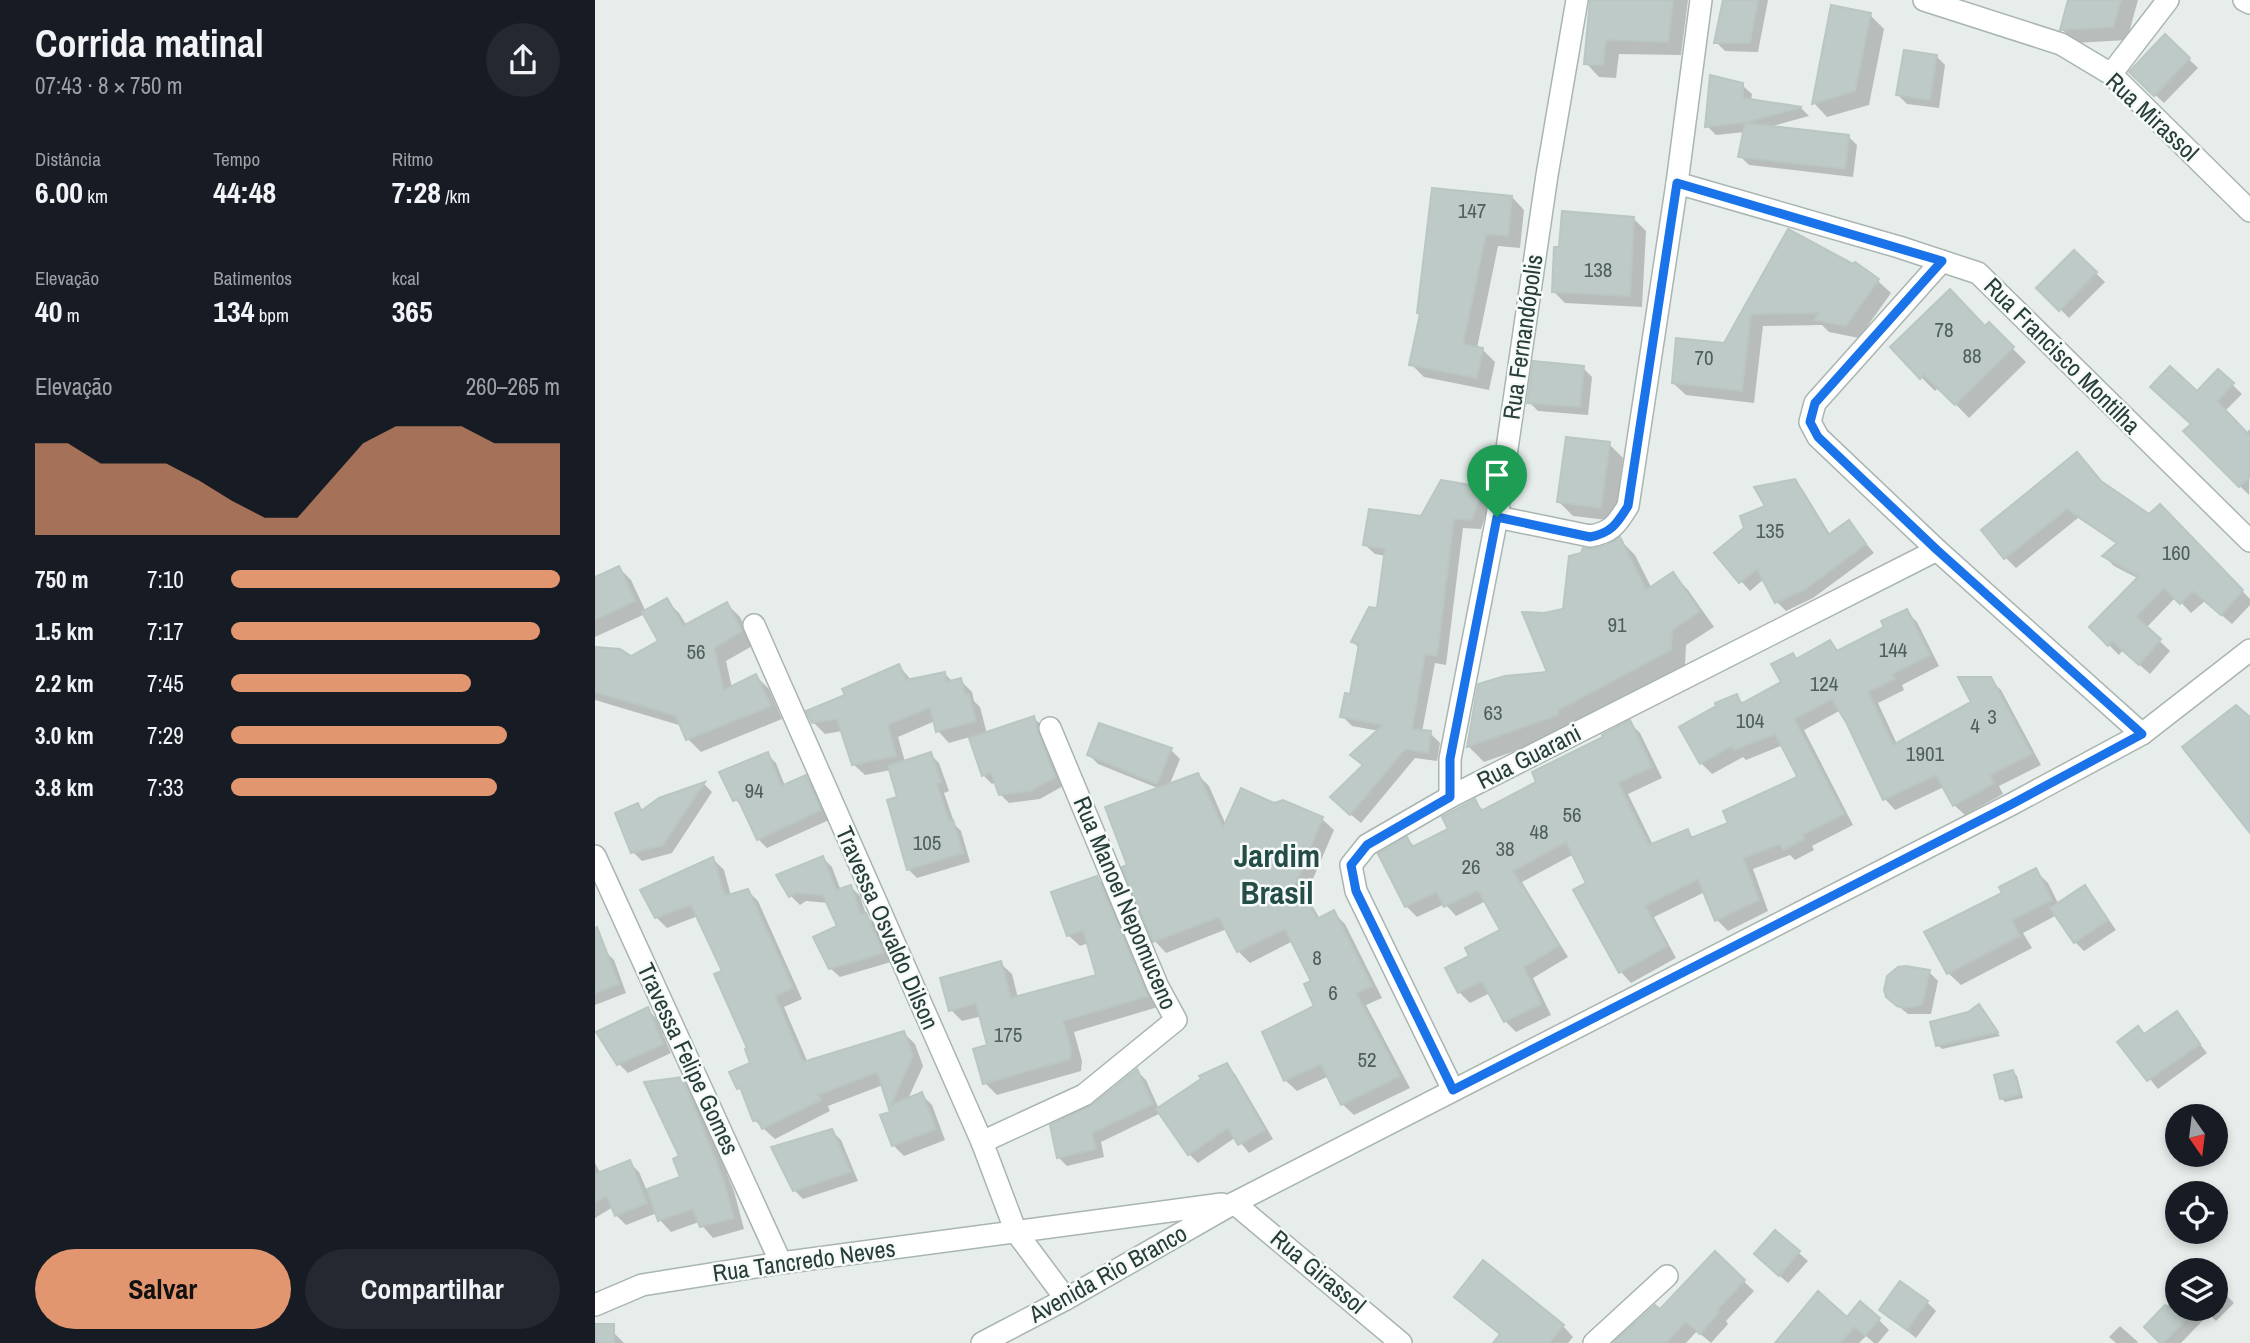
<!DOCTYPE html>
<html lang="pt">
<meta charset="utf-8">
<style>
:root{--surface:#171b24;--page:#242831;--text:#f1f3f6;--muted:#9ea1a6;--accent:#e2966f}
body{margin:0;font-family:"Archivo Narrow",sans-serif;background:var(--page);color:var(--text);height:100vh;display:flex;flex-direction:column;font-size:26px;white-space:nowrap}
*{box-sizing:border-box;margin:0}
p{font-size:23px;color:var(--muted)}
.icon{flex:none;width:38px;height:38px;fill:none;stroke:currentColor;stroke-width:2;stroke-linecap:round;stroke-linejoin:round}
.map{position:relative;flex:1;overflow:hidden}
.panel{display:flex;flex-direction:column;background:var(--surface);width:595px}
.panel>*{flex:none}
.needle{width:46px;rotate:166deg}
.fabs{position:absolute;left:1570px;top:1104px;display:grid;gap:14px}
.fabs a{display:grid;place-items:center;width:63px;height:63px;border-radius:50%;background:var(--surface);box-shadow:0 4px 10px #0003;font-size:35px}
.pin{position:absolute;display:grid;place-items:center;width:60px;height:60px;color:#fff;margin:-72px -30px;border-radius:50% 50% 50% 0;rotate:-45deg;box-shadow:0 0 7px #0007}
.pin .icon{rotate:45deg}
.round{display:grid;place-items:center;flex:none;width:74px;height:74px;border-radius:37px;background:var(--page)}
.headline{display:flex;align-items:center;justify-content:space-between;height:119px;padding:0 35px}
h1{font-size:38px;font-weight:700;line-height:52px}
.figures{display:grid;grid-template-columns:repeat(3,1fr);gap:10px;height:119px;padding:7px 35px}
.figures div{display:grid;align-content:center}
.figures b{font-size:30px;font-weight:700}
.figures small{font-size:19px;font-weight:400}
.figures p{font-size:19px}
.chart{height:196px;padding:14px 35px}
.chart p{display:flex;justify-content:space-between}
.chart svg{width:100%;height:126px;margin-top:7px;fill:var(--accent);opacity:.7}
.button{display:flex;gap:14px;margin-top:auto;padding:14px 35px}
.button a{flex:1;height:80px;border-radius:42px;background:var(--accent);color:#111;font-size:28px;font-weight:700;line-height:80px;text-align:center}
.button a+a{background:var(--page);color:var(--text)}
ul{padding:0 35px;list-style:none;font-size:23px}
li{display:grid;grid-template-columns:112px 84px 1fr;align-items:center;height:52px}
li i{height:18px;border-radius:9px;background:var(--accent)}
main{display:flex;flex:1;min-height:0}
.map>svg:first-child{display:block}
.shadow{fill:#0003}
.building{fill:#becac7;stroke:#b9c6c2;stroke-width:2}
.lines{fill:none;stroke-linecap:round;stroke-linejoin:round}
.minor-casing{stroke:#a9b5b1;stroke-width:24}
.tertiary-casing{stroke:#a9b5b1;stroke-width:24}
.minor{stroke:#fff;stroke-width:21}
.tertiary{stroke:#fff;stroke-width:21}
.route-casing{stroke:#fff;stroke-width:14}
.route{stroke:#1a73e8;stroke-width:9}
.labels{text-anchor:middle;stroke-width:5;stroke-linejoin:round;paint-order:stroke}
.number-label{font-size:21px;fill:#4d605c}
.street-label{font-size:24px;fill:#273d39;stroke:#f6faf8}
.district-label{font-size:32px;font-weight:bold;fill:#254d47;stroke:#f6faf8}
</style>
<main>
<section class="panel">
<div class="headline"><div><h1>Corrida matinal</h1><p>07:43 · 8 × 750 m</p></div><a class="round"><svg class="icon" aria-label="share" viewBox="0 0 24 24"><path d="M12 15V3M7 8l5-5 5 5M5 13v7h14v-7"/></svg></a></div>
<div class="figures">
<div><p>Distância</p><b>6.00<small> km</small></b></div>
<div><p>Tempo</p><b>44:48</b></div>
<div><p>Ritmo</p><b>7:28<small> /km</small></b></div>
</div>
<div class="figures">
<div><p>Elevação</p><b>40<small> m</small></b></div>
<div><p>Batimentos</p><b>134<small> bpm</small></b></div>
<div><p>kcal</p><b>365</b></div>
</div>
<div class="chart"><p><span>Elevação</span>260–265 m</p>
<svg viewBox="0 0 160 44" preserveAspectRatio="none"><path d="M0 44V12L10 12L20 19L30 19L40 19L50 25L60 32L70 38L80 38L90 25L100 12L110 6L120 6L130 6L140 12L150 12L160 12V44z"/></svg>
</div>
<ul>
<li><b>750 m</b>7:10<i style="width:100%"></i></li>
<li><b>1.5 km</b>7:17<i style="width:94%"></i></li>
<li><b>2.2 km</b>7:45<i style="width:73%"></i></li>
<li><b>3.0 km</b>7:29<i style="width:84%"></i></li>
<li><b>3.8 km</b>7:33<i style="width:81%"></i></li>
</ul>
<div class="button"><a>Salvar</a><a>Compartilhar</a></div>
</section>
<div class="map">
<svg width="1655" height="1343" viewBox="0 0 1655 1343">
<rect width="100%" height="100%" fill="#e6edea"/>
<g class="shadow">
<path d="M998 0H1093L1086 55 1024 54 1021 78 1004 77 991 63Z"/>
<path d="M1130 0H1173L1163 52 1130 51 1121 42Z"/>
<path d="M1475 0H1543L1532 40 1480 43 1467 29Z"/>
<path d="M1275 15 1289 29 1274 105 1232 117 1219 103Z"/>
<path d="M1570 36 1603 68 1569 103 1536 72Z"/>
<path d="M1341 56 1350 65 1344 108 1312 104 1303 95Z"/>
<path d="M1147 85 1157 94 1156 101 1206 108 1214 116 1174 127 1253 136 1262 145 1258 177 1154 165 1145 156 1150 132 1121 135 1112 126Z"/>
<path d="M917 197 929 210 925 248 903 246 882 348 887 349 900 362 894 390 829 377 816 364 827 315Z"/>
<path d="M1039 219 1051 231 1047 307 970 303 958 291Z"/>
<path d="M1193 231 1259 267 1260 265 1283 281 1296 293 1264 338 1234 332 1227 325 1168 326 1159 403 1091 395 1078 383 1130 345Z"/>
<path d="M1479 252 1510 282 1474 318 1444 288Z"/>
<path d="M1394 325 1431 362 1374 418 1344 387 1340 391 1297 348 1390 328Z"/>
<path d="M988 368 997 377 993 415 943 411 934 402Z"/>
<path d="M1623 371 1647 394 1630 411 1651 433 1655 429 1654 495 1603 445 1598 425 1602 394Z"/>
<path d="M1014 444 1028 458 1020 521 978 516 964 502Z"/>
<path d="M1482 454 1510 486 1555 516 1565 507 1655 599V605L1637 624 1610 601 1596 613 1581 597 1551 628 1575 651 1555 674 1528 650 1524 655 1496 627 1544 579 1519 566 1509 556 1522 544 1483 518 1421 568 1411 558Z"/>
<path d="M1199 480 1208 490 1236 536 1254 523 1279 553 1218 598 1191 611 1182 602 1169 579 1155 591 1121 553Z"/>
<path d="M847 482 887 489 897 498 886 529 868 528 851 665 840 663 827 732 835 733 845 743 842 761 820 758 766 823 747 807 769 766 758 755 784 731 757 726 747 716 757 696 765 649 758 642 784 610 791 556 780 554 770 545 827 518Z"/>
<path d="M1025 540 1040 555 1057 589 1078 574 1093 590 1119 627 1091 645 1090 665 978 725V730L889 762 874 747 884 686 955 674 950 614 969 610 1007 549Z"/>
<path d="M24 568 36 580 51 612 71 600 84 613 92 626 132 604 145 617 159 645 131 661 137 688 161 676 174 689 187 719 106 752 93 739 87 726 0 700V649L36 658 66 641 50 614 0 637V579Z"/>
<path d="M1311 611 1322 622 1344 666 1307 685 1309 690 1283 703 1302 744 1378 702 1395 679 1406 690 1446 765 1404 786 1408 794 1370 815 1359 805 1349 787 1300 810 1290 799 1246 710 1209 730 1258 825 1217 846 1219 850 1200 860 1195 855 1158 869 1173 911 1133 931 1122 920 1110 892 1059 917 1081 958 1036 983 1026 972 993 883 979 854 927 882 973 957 938 978 956 1015 921 1032 910 1021 895 993 875 1003 864 992 876 957 907 931 891 901 861 916 850 904 822 917 811 906 786 854 812 839 820 847 855 829 879 801 889 811 944 783 1035 723 1045 733 1067 778 1033 794 1058 845 1092 831 1100 839 1136 824 1204 778 1188 745 1151 760 1148 757 1117 774 1106 763 1086 727 1141 696 1149 704 1188 683 1198 655 1203 660 1235 642 1245 652 1292 628Z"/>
<path d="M304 666 317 681 349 673 358 682 365 680 377 692 379 701 385 707 392 734 439 718 448 727 451 744 468 786 445 799 414 803 405 794 401 782 397 784 388 775 375 737 354 743 343 731 340 721 303 737 310 762 335 754 344 763 354 791 349 793 360 825 366 831 375 862 322 878 313 869 304 798 296 770 270 775 258 764 247 731 230 734 218 722 253 696Z"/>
<path d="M576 750 585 759 574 786 603 775 614 786 631 825 679 805 727 819 739 830 711 895 725 919 738 912 750 924 787 998 771 1005 815 1088 759 1115 747 1104 734 1076 702 1091 690 1080 721 1007 718 982 698 941 655 963 643 951 632 929 571 953 560 941 534 866 565 789 503 764 494 755Z"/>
<path d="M172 754 181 763 190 786 210 777 219 786 234 820 172 848 163 839 149 809 140 799Z"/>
<path d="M109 784 117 792 77 853 47 861 38 852 43 805 49 811 65 800Z"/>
<path d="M228 858 237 867 246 891 256 887 265 896 272 917 279 924 296 962 245 977 235 968 244 927 234 903 211 901 205 905 196 896Z"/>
<path d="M118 859 129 870 136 896 153 891 163 901 207 999 189 1007 213 1063 309 1033 320 1044 328 1066 313 1099 326 1094 337 1105 350 1140 309 1156 298 1145 297 1113 288 1085 233 1106 235 1111 180 1139 159 1120 150 1094 143 1088 157 1064 154 1048 129 971 103 916 72 928 61 917Z"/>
<path d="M1440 870 1453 883 1464 905 1489 888 1498 897 1521 930 1489 951 1480 942 1462 915 1428 933 1437 948 1366 985 1353 973 1409 893Z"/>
<path d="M502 878 513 889 563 1007 479 1032 487 1061 486 1071 402 1095 390 1083 395 1046 387 1016 367 1021 356 1010 405 963 417 974 423 998 504 976 494 943 485 946 473 935Z"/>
<path d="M10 951 19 960 31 993 0 1005V955Z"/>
<path d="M1334 972 1343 981 1336 1014H1313L1297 1001Z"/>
<path d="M52 1009 61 1018 76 1053 33 1073 24 1064Z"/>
<path d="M1388 1011 1405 1036 1347 1049 1343 1045Z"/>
<path d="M1581 1013 1612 1053 1563 1089 1525 1042 1549 1035Z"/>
<path d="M631 1065 640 1074 678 1139 654 1153 641 1137 603 1163 594 1154 566 1113 506 1142 509 1157 472 1166 463 1157 498 1107 542 1071 551 1080 564 1109Z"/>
<path d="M1418 1072 1422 1076 1428 1098 1410 1102 1406 1098Z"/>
<path d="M86 1079 98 1091 139 1191 149 1229 118 1238 104 1222 76 1232 65 1220 62 1213 31 1225 21 1215 18 1207 0 1218V1163L6 1174 34 1162 44 1172 52 1191 88 1178Z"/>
<path d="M237 1131 246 1140 263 1181 208 1199 199 1190Z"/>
<path d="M1180 1232 1213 1261 1193 1283 1170 1263Z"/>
<path d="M1120 1254 1159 1291 1131 1321 1133 1324 1116 1343 1102 1331 1091 1343H1021L1065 1312Z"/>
<path d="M889 1263 968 1326 978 1337 973 1343H901L907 1335 861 1297Z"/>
<path d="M1620 1284 1639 1303 1621 1321 1614 1314 1586 1343H1567L1551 1327 1582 1295V1309H1620Z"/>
<path d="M1332 1302 1341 1311 1321 1338 1286 1310Z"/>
<path d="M1252 1319 1284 1320 1294 1330 1283 1343H1279L1271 1336 1264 1343H1184Z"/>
<path d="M11 1325 29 1343H0V1330Z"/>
<path d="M1525 1326 1543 1342 1542 1343H1521L1514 1337Z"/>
</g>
<g class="building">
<path d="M995 0H1078L1073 42 1011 40 1008 65 989 64Z"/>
<path d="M1128 0H1163L1155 43H1119Z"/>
<path d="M1473 0H1526L1518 27 1465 30Z"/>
<path d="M1236 5 1276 13 1260 91 1217 104Z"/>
<path d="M1570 34 1595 58 1559 96 1534 72Z"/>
<path d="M1309 50 1342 55 1335 100 1301 95Z"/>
<path d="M1115 75 1148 83V98L1207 107 1152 122 1110 127Z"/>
<path d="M1150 123 1254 135 1250 169 1143 157Z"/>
<path d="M837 188 917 196 913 236 891 234 868 344 888 348 882 378 814 365 825 314 822 313Z"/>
<path d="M967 211 1039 217 1035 296 957 292 959 247H964Z"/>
<path d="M1193 229 1258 264 1260 262 1284 279 1251 326 1219 320 1224 313 1156 314 1147 391 1077 383 1081 338 1129 343Z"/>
<path d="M1479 250 1502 272 1464 311 1441 288Z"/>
<path d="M1355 289 1390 326 1394 322 1419 347 1360 405 1329 375 1325 379 1295 347Z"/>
<path d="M938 361 989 366 985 407 932 403Z"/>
<path d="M1575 366 1602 391 1623 369 1639 383 1622 401 1655 436V477L1644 487 1588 431 1596 424 1555 387Z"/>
<path d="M971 437 1015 442 1006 508 962 502Z"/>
<path d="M1482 452 1506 481 1554 514 1565 504 1648 590 1626 615 1598 591 1585 604 1569 588 1541 617 1566 639 1544 665 1517 641 1513 646 1494 627 1544 576 1507 556 1522 543 1472 509 1409 559 1386 530Z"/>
<path d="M1200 479 1233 535 1254 520 1271 544 1209 590 1180 603 1162 569 1144 583 1119 553 1149 528 1145 516 1170 506 1159 487Z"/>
<path d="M846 480 888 487 877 520 859 519 842 656 830 654 817 729 836 731 833 753 810 749 755 815 735 797 768 765 755 755 788 725 745 717 750 693 755 694 764 644 756 642 774 607 782 608 790 549 768 545 774 509 826 516Z"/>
<path d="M1025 537 1051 590 1078 572 1105 611 1077 630 1076 650 963 710V715L872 747 883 684 910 676 952 672 927 612 949 613 968 609 974 556 986 553 988 548 998 549 1012 545Z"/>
<path d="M24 566 40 601 0 620V577Z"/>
<path d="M72 598 88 626 132 602 147 631 119 648 129 690 161 674 176 706 91 740 81 716 0 692V647L25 649 36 656 63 641 47 612Z"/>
<path d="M1312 609 1335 655 1297 674 1300 679 1273 692 1298 745 1376 702 1363 677H1396L1437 754 1395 775 1399 783 1358 806 1341 775 1288 800 1252 724 1237 699 1199 719 1249 814 1207 835 1209 839 1188 850 1185 844 1148 858 1164 900 1120 921 1103 879 1050 906 1072 946 1024 973 978 890 991 883 971 842 918 871 964 946 929 967 946 1004 909 1022 887 981 863 993 850 968 874 956 870 948 905 930 883 890 849 907 842 892 810 907 783 854 812 837 817 847 853 829 847 817 880 799 886 811 941 782 937 772 1008 737 1007 735 1035 720 1057 767 1023 783 1054 845 1093 829 1096 838 1133 823 1128 811 1202 777 1200 772 1180 734 1139 750 1137 746 1105 764 1084 727 1121 706 1120 703 1142 694 1146 704 1186 682 1176 664 1198 653 1201 659 1235 640 1242 651 1289 627 1286 621Z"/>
<path d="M304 664 311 680 350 672 351 682 366 678 370 695 374 694 381 721 341 732 335 707 293 725 301 756 257 765 242 719 217 723 211 711 250 695 247 689Z"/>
<path d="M1641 705 1655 717V833L1587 747Z"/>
<path d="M439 716 443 733 460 777 436 791 404 795 396 772 387 776 374 738Z"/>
<path d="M504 723 577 748 562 784 492 755Z"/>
<path d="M173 752 186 786 211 775 226 810 162 840 143 799 138 801 124 772Z"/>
<path d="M336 752 346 782 342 784 354 821 358 820 368 853 312 870 292 800 302 797 293 766Z"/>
<path d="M603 773 628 828 646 788 679 803 688 800 728 817 702 881 695 890 704 885 722 919 739 910 777 986 761 993 805 1076 746 1105 726 1064 689 1081 667 1032 719 1006 709 984 716 981 690 929 642 952 624 917 558 942 527 867 532 865 510 807Z"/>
<path d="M110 782 68 845 36 853 20 813 43 803 46 811 64 798Z"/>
<path d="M228 856 241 890 256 885 266 915 271 913 288 953 234 969 218 937 242 926 228 895 201 893 194 897 181 875Z"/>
<path d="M118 857 130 896 153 889 198 988 180 996 208 1062 309 1031 318 1055 296 1105 327 1092 341 1129 297 1146 285 1115 295 1112 282 1072 223 1095 226 1100 167 1129 163 1120 158 1121 145 1087 142 1089 134 1072 155 1063 150 1049 152 1048 119 974 127 971 96 905 60 918 45 890Z"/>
<path d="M1441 868 1457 900 1417 920 1425 936 1352 974 1329 932 1407 893 1404 887Z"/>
<path d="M502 876 553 996 468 1021 476 1048 475 1059 388 1084 378 1049 392 1045 381 1003 354 1011 345 978 406 961 416 998 501 975 488 930 472 936 456 892Z"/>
<path d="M1490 885 1513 920 1479 943 1455 908Z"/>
<path d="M2 927 24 984 0 993V928Z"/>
<path d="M1311 966 1335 970 1327 1005 1309 1008 1302 1006 1291 997 1289 990 1292 976 1303 967Z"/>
<path d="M1384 1004 1403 1032 1341 1046 1335 1022 1373 1012Z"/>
<path d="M53 1007 68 1044 22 1065 1 1032Z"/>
<path d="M1582 1011 1605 1044 1552 1081 1522 1042 1543 1026 1549 1034Z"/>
<path d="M632 1063 670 1130 643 1145 633 1128 593 1155 561 1109 606 1079 604 1076Z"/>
<path d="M542 1069 558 1104 497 1133 501 1149 462 1158 455 1125 497 1105Z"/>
<path d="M1418 1070 1425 1094 1405 1099 1399 1075Z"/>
<path d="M87 1077 128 1178 139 1218 105 1227 98 1209 63 1221 52 1189 85 1177 78 1159 84 1156 49 1082Z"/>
<path d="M237 1129 256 1172 198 1191 176 1147Z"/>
<path d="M35 1160 52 1203 20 1216 12 1196 0 1202V1174Z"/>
<path d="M1180 1230 1205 1251 1184 1276 1159 1254Z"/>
<path d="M1120 1251 1150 1280 1122 1310 1124 1313 1105 1334 1091 1322 1071 1343H1018L1060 1305 1065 1309Z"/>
<path d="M888 1260 969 1325 954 1343H898L905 1334 859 1297Z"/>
<path d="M1305 1281 1333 1301 1312 1330 1284 1310Z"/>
<path d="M1223 1291 1252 1317 1265 1301 1285 1318 1270 1336 1260 1327 1244 1343H1180Z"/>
<path d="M1570 1305 1574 1309H1601L1568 1343H1565L1549 1327Z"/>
<path d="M0 1324H19V1343H5L0 1338Z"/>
</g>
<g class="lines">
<g class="minor-casing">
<g id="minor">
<path d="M1329 0 1466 44 1516 74 1655 211"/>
<path d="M1649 0 1655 3"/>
<path d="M1516 74 1573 0"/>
<path d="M1082 183 1304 247 1383 273 1655 541"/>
<path d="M1347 261 1220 403 1215 422 1223 437 1342 550 1547 734"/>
<path d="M902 517 995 536C1016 533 1022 524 1033 506L1082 183 1106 0"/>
<path d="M159 625 387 1142 421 1232 471 1299"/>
<path d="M855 797V759L902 517 952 175 982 0"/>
<path d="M0 856 186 1263"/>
<path d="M858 1090 761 891 756 865 772 845 855 797 1342 550"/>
<path d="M387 1142 489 1095 581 1020 563 987 455 728"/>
<path d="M639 1203 806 1343"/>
<path d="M999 1343 1072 1276"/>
</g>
</g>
<g class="tertiary-casing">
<g id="tertiary">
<path d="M0 1305 47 1285 186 1263 627 1204"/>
<path d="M387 1343 471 1299 639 1203 1417 804 1547 734 1655 650"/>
</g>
</g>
<use href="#minor" class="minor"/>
<use href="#tertiary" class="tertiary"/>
</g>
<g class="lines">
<g class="route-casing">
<path id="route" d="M1082 183 1347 261 1220 403 1215 422 1223 437 1342 550 1547 734 1417 804 858 1090 761 891 756 865 772 845 855 797V759L902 517 995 537C1016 533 1022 524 1033 506Z"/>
</g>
<use href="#route" class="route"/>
</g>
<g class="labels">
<g class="number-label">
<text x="877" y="218">147</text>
<text x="1003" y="277">138</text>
<text x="1349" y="337">78</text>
<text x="1377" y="363">88</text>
<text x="1109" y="365">70</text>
<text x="1175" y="538">135</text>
<text x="1581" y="560">160</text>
<text x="1022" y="632">91</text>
<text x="1298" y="657">144</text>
<text x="101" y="659">56</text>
<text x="1229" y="691">124</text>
<text x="898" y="720">63</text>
<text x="1397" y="724">3</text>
<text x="1155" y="728">104</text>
<text x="1380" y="733">4</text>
<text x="1330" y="761">1901</text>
<text x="159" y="798">94</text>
<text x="977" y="822">56</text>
<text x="944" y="839">48</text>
<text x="332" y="850">105</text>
<text x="910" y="856">38</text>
<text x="876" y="874">26</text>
<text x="722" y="965">8</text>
<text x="738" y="1000">6</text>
<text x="413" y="1042">175</text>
<text x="772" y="1067">52</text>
</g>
<g class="street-label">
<text transform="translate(1557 117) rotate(43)" y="8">Rua Mirassol</text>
<text transform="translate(928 337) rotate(-82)" y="8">Rua Fernandópolis</text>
<text transform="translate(1467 356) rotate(45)" y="8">Rua Francisco Montilha</text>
<text transform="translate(934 757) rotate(-27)" y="8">Rua Guarani</text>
<text transform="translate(530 903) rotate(67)" y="8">Rua Manoel Nepomuceno</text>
<text transform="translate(292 928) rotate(66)" y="8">Travessa Osvaldo Dilson</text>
<text transform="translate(93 1059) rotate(65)" y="8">Travessa Felipe Gomes</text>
<text transform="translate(209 1261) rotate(-8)" y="8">Rua Tancredo Neves</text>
<text transform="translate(723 1272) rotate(40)" y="8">Rua Girassol</text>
<text transform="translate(513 1274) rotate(-29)" y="8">Avenida Rio Branco</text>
</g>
<g class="district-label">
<text x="682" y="867">Jardim<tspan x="682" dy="37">Brasil</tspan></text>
</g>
</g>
</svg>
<div class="fabs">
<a><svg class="needle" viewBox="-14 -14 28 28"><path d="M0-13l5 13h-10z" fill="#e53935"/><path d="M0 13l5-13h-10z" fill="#9ea1a6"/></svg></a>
<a><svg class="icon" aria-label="locate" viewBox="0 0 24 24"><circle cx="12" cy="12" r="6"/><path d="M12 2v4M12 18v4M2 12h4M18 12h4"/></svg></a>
<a><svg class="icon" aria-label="layers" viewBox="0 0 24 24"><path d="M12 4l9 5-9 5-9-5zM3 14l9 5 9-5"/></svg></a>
</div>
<div class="pin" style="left:902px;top:517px;background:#1e9e55"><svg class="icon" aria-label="arrive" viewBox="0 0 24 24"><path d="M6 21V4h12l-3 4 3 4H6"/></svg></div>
</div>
</main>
